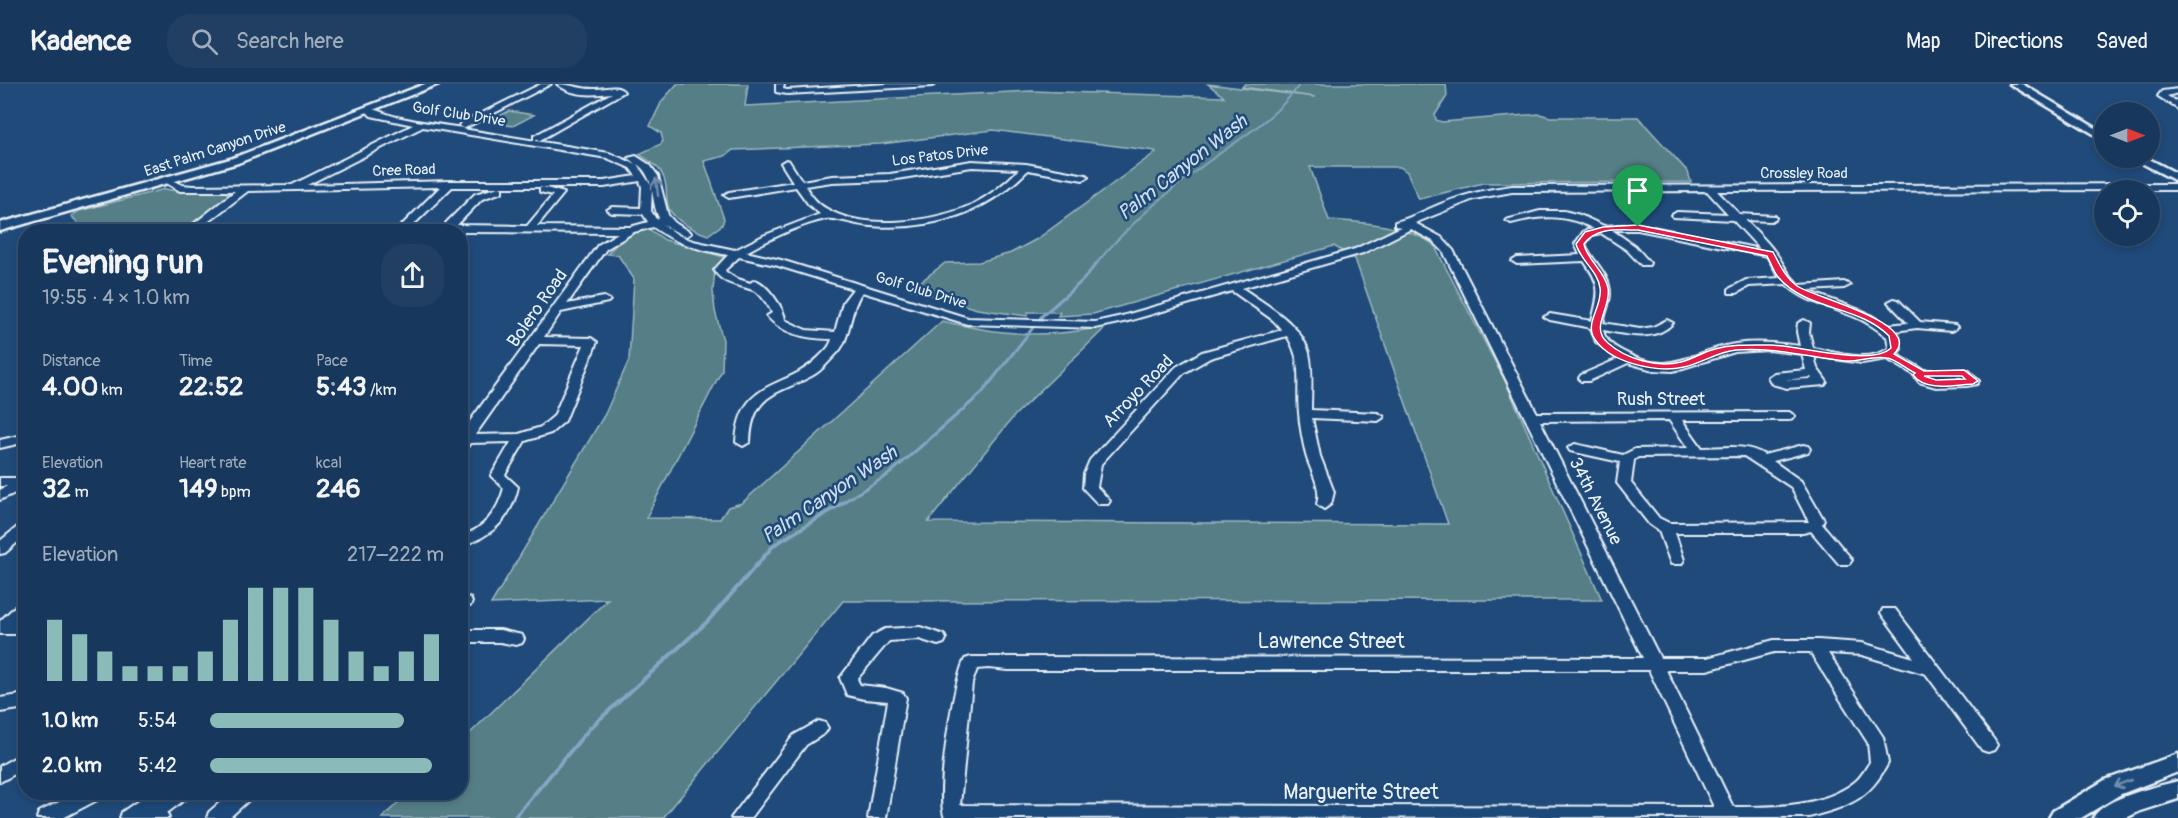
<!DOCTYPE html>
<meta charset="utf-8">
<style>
:root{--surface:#17385c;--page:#203f62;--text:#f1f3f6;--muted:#9eacbb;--line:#365272;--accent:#8bbbb9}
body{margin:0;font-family:Pangolin,sans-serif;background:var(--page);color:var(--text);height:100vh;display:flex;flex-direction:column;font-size:22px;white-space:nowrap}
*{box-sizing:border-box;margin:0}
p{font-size:20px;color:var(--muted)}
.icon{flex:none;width:33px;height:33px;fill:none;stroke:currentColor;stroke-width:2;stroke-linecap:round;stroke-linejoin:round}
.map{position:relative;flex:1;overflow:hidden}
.sheet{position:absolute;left:18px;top:140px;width:450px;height:576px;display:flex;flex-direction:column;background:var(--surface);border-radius:24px;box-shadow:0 3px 9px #0003,0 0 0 2px var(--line)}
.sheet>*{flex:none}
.needle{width:39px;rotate:90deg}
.controls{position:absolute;left:2094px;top:18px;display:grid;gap:12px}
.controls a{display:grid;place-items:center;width:66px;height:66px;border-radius:50%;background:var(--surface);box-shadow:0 3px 9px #0003,0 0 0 2px var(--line);font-size:30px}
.pin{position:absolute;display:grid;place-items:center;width:51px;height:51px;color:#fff;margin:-62px -26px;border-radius:50% 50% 50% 0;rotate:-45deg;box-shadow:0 0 6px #0007}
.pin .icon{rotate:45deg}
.round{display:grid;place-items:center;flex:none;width:63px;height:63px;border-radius:24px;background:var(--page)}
.head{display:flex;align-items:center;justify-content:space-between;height:102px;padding:0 24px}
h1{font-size:33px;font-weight:700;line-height:45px}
.metrics{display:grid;grid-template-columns:repeat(3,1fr);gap:9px;height:102px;padding:6px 24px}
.metrics div{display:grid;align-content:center}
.metrics b{font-size:26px;font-weight:700}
.metrics small{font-size:16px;font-weight:400}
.metrics p{font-size:16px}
.chart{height:168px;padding:12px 24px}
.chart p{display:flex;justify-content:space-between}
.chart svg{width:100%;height:108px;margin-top:6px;stroke:var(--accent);stroke-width:6}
ul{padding:0 24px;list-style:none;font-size:20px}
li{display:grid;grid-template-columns:96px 72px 1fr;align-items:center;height:45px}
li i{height:15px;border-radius:8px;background:var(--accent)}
header{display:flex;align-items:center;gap:36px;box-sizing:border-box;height:84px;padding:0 30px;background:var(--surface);border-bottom:2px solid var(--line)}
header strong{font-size:28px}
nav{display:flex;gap:33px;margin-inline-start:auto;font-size:21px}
.search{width:420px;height:54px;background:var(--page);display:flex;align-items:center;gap:15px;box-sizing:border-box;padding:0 21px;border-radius:24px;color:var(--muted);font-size:22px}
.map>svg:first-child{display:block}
.green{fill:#557e86;stroke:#9eb8bf;stroke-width:1.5}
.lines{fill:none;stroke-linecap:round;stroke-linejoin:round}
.stream-far2{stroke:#84a6c3;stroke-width:2}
.stream-far1{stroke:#84a6c3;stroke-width:3}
.stream{stroke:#84a6c3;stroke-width:4}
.minor-casing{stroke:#e8f1f8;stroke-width:4}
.major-casing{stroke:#e8f1f8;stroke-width:5}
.minor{fill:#1f4a7a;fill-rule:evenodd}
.major{fill:#1f4a7a;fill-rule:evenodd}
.oneway{stroke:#6f8dac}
.route{fill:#e11d48;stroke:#fff;stroke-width:1.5;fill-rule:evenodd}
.labels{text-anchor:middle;stroke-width:5;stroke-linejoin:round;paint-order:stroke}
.far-street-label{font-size:15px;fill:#e8f1f8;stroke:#1f4a7a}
.street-label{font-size:18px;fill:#e8f1f8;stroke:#1f4a7a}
.water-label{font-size:20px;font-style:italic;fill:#cfdeeb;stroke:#1f4a7a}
.near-street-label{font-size:21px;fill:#e8f1f8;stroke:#1f4a7a}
</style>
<header>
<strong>Kadence</strong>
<div class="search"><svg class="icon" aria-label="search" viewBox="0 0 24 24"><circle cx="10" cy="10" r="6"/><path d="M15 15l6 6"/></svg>Search here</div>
<nav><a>Map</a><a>Directions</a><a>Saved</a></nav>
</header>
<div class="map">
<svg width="2178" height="734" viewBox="0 0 2178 734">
<rect width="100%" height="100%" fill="#1f4a7a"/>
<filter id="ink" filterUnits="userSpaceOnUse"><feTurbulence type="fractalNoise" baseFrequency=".0167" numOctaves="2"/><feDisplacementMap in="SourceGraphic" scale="12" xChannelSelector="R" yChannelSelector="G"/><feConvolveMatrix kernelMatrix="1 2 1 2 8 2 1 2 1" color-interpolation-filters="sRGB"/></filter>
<g filter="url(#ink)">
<g class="green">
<path d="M677 0H748L745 22 1031 7 1224 13 1208 0 1315 13 1242 3 1245 0H1446L1447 12 1435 31 1436 36 1442 38 1540 30 1550 33H1638L1688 88 1691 98 1483 99 1419 115 1407 88 1400 83H1310L1329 136C1362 138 1407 141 1434 161L1505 297 1602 516 843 517 663 734H382L409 708H460L461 658 608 515 491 520 605 330 629 276 634 195 618 171 607 170C618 158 632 145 650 146L665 156 724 173 715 185 713 207 715 227 723 256 722 286 646 434 720 435 728 423 742 419 942 237C1001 251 1047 255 1107 242L1015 331 928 438 1448 440 1355 175 1334 162 1093 230 1058 232 1060 228H1028L1027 232 977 225 911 205 945 179 979 178 1011 169 1037 155 1156 68 1155 67 993 46 881 60 733 66 725 72 704 77 724 135 722 141 708 151C693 146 667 134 667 116 666 106 667 98 661 88 656 80 647 75 639 70L661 60 663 57 661 49 650 42 662 17Z"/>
<path d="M509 27 534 31 513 42 488 38Z"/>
<path d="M165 105 185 108H226L229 112 181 147H75L77 138 71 132 79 127Z"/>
</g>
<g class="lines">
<path class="stream-far2" d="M1096 180C1126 143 1166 109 1205 80 1239 55 1275 35 1300 0"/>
<path class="stream-far1" d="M843 418 888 391 982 309 1042 232 1082 197 1097 179"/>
<path class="stream" d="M514 734 590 644 708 537 774 461 846 417"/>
<g class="minor-casing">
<g id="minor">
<path d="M541 0H551L463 45 609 69 635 80 628 74 636 72 650 81 658 92 668 131 675 139 691 149 686 152 682 151 662 140 678 151 693 157 735 166 765 151 820 130 809 121 796 103 729 114 724 111 729 108 793 98 781 79 786 76 789 77 802 97 832 92 890 90 972 77 1026 80 1086 91 1088 93 1083 96 1028 86C986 130 930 147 871 142 859 142 835 133 826 135 801 140 768 156 746 168L781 176 968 234 1095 238 1122 232 1355 165 1401 143 1395 142V138C1412 134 1427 125 1443 119 1466 110 1488 105 1512 102L2178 100V106L1717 107 1739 130 1775 132 1776 134 1771 137 1745 136C1755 146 1766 156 1774 167 1784 179 1787 192 1800 201L1844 198 1850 201 1844 204 1809 206 1813 209 1865 228 1887 241 1908 239 1888 218 1894 215 1898 216 1920 238 1955 241 1957 243 1955 245 1951 247 1917 244 1895 247 1899 252 1901 265 1896 270 1924 286H1968L1979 297 1977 300 1967 302 1936 303 1919 298 1913 290 1887 275 1862 279 1814 272 1817 284 1827 298 1825 301 1787 304 1772 300 1768 293 1774 289 1806 286 1802 270 1769 266 1735 268 1673 287 1653 286 1628 279 1589 297H1581L1579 294 1581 291 1618 275 1596 258 1591 244 1550 236 1544 233 1550 230 1592 237C1599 209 1602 202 1584 177L1517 180 1512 177 1517 174 1580 171 1575 160 1584 147 1594 145C1565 130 1541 131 1511 139L1506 136 1540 127H1564L1580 131 1604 142 1638 140 1760 165 1733 136 1673 133 1672 131 1677 128 1728 130 1707 107 1512 108 1474 115 1415 139 1441 153 1453 166 1537 329 1789 328 1795 332 1789 336H1682L1702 364C1721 364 1747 359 1764 371L1803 361 1808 362 1810 365 1808 368 1773 377 1801 397 1824 436 1822 440 1849 472 1852 476 1849 480H1839L1811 447 1803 449H1675L1684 476 1681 480H1671L1659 447 1649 440 1617 399 1620 378 1570 367 1568 364 1575 360 1623 371 1635 365 1688 364 1669 336 1540 337 1660 574H1707L1774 556H1818L1862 559 1914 574 1881 529 1883 525H1895L1994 656 1997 661 1994 666 1988 668 1982 666 1926 590 1862 571 1828 569 1883 653 1888 679C1869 716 1847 723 1809 733L945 734C935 714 953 596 965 575L971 573 1643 574 1443 167 1433 157 1411 145 1363 169 1242 204C1266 221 1301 239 1309 269 1313 287 1311 308 1311 326L1378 329 1384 333 1378 337 1312 334 1320 372 1334 408 1331 420 1324 425 1317 420C1322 402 1311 389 1306 371 1303 358 1300 343 1299 329 1296 299 1304 279 1287 252L1210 274 1184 289 1101 380 1097 403 1110 417 1108 420H1098L1083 404 1084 390 1090 376 1176 283 1202 268 1282 246 1273 236 1232 207 1128 237 1095 244 967 240 862 208C849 226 851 254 838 268 831 275 823 285 815 290 779 311 752 307 750 358L743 362 736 358C740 293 785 307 819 273 825 267 830 263 832 255 809 255 783 251 767 232L772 229C770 223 760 209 755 207 739 200 724 202 714 186L728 171C698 165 678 161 653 143L634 148 606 165 567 220 604 213 610 216 608 218 561 228 544 253 591 254 597 258 565 337 551 349 525 357 505 391 518 403C511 435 492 453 460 462V452C484 446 498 427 504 404L491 392 511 358 470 359 465 366 460 367V351L598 161 618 149 461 148 449 145 446 139 475 110 499 103 502 104V108L482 115 457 141 527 142 553 111 540 108V104L543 103 564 109 537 142 630 143 648 138 643 130 612 129 607 126 612 123 641 124 642 103 640 97 604 103H452L407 147H396L440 103 248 107 196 147H185L235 107H180L163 97 168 94 182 101 193 102 292 101 413 41 371 32 365 26 366 24C373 24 388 31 397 33 419 38 441 41 463 44L459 42 460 40ZM423 43 607 74 630 84 636 92 604 97H449L307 101ZM637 80C656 93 650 116 659 134L656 135 651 127 652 103ZM972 83 1019 85C1005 100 989 112 971 121 933 138 864 147 827 125 817 120 811 111 805 102L832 98 890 96ZM1612 146H1638L1767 172 1780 194 1746 196 1729 205V209H1737L1749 202 1786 200C1803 218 1832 223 1855 233 1867 238 1877 245 1887 253L1889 264C1868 280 1836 268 1813 264L1809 248 1810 239 1804 236 1798 239 1797 248 1800 262C1779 259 1757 257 1735 260 1691 267 1671 294 1624 268 1614 263 1605 257 1603 246 1626 250 1654 259 1673 239L1667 236 1653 243 1640 245 1603 239C1605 230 1609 221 1610 211 1611 190 1592 178 1585 160L1592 151 1601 149 1627 166 1641 181H1649L1650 179 1635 162ZM739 173 775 181 853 205 843 218 835 248 806 246 785 236C785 225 766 199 755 196L750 199 735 194 726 188 725 186ZM539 260 584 261 554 332 541 343 519 350 475 351ZM1811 293 1812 295 1785 296ZM1961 293 1963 295 1944 296 1930 294ZM1744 372 1791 403 1809 438 1669 439 1659 434 1631 399 1634 376 1638 373ZM1774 568H1810L1868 659 1870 678C1866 684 1862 692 1856 697 1823 724 1773 723 1733 723L1666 586H1707ZM988 584 1008 586H1649L1714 723 960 721 972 599 977 585Z"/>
<path d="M557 0C570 0 582 6 596 5 605 5 618 0 624 8L540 56H534V52L612 9C594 11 572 13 557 0Z"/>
<path d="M776 0H784L783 5 787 6 888 0H936L932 2 787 10 776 8Z"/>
<path d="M2178 5V9L2167 12 2178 18V25L2158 12 2162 7Z"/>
<path d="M26 350V358L0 364V356Z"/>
<path d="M0 394H26V404L0 416V406L7 402H0Z"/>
<path d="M26 438V451L5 469 0 470V457L21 440Z"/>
<path d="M460 512 470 514 472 518 470 522 460 523Z"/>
<path d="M26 517V532L19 538H26V550H0V537L20 518Z"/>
<path d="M920 543 944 551 946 555 944 559 938 561 919 555 889 557 857 595 860 601 886 604 903 609 906 614 886 734H868L888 617 864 615 847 611 840 594 872 552 885 545Z"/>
<path d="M460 546H500L522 551 524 555 522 559 516 561 500 558H460Z"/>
<path d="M26 610V624L0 628V614Z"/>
<path d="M819 637 825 639 828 644 825 649 806 661 751 734H731L794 651Z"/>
<path d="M26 667V684L0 698V682Z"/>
<path d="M79 708H105L103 713 63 734H37L39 728Z"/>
<path d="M151 708H190L188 713 167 729 169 734H120L122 728Z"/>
<path d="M232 708H254L252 713 229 734H207L209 728Z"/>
</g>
</g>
<g class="major-casing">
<g id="major">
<path d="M425 0H439L238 79 0 147V139L230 75Z"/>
<path d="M2010 0H2022L2104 49V56Z"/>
<path d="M2135 74H2147L2178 90V98L2136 76Z"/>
<path d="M2178 670V688L2121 710 2081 734H2049L2053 727 2105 696Z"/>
<path d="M2178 697V715L2140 727 2126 734H2093C2104 713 2156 703 2178 697Z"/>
</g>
</g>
<use href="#minor" class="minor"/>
<use href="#major" class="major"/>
</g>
<defs><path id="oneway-shaft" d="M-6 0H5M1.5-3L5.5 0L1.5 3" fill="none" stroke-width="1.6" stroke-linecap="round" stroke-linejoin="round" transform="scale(1.5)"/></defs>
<g class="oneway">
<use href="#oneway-shaft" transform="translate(657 103) rotate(-97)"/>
<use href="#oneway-shaft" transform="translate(2123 699) rotate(159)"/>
</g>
</g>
<path class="route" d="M1638 141 1773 168C1780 181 1785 193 1797 202 1812 213 1925 239 1894 270L1924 287 1964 286 1978 297 1973 300C1954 301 1926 308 1913 291L1915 289C1907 285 1895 275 1887 274 1874 271 1859 278 1845 277 1809 273 1774 263 1736 266 1717 268 1702 279 1684 283 1657 289 1607 279 1593 252 1586 238 1603 220 1600 204 1598 187 1580 176 1576 160L1585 148 1603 143ZM1638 146 1767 172C1771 179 1773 187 1778 193 1807 227 1859 221 1889 252L1891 264C1872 283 1797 261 1770 261 1751 261 1733 260 1715 265 1703 268 1693 275 1681 278 1657 284 1626 275 1608 259 1589 244 1612 223 1608 204 1605 187 1587 176 1584 160 1596 143 1618 146 1638 146ZM1924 292H1962L1965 295 1936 296Z"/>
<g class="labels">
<g class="far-street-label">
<text transform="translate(459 30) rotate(9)" y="5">Golf Club Drive</text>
<text transform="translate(215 65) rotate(-18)" y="5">East Palm Canyon Drive</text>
<text transform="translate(940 71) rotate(-7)" y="5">Los Patos Drive</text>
<text transform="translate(404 86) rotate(-2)" y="5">Cree Road</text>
<text x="1804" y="94">Crossley Road</text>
<text transform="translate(921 206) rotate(17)" y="5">Golf Club Drive</text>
</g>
<g class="street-label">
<text transform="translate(537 224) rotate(-55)" y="6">Bolero Road</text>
<text transform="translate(1138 307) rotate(-46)" y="6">Arroyo Road</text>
<text x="1661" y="321">Rush Street</text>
<text transform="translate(1596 417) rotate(63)" y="6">34th Avenue</text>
</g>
<g class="water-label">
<text transform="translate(1182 83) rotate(-38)" y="7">Palm Canyon Wash</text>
<text transform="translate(829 410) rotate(-34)" y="7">Palm Canyon Wash</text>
</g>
<g class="near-street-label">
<text x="1331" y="564">Lawrence Street</text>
<text x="1361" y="715">Marguerite Street</text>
</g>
</g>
</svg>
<div class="controls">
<a><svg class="needle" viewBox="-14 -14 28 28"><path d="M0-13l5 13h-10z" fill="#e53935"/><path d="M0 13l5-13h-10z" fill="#9eacbb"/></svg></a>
<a><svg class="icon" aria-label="locate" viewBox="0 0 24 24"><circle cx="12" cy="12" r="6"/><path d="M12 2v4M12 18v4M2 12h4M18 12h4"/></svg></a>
</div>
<div class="pin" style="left:1638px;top:143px;background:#1e9e55"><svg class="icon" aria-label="arrive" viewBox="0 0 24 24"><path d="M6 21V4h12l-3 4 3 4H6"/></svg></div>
<section class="sheet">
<div class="head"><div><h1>Evening run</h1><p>19:55 · 4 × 1.0 km</p></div><a class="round"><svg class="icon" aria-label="share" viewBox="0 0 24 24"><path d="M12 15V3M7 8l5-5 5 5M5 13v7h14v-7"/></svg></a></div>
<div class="metrics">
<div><p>Distance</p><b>4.00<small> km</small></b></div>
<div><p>Time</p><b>22:52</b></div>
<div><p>Pace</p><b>5:43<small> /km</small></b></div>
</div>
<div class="metrics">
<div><p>Elevation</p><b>32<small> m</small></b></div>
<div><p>Heart rate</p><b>149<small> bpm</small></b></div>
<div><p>kcal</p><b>246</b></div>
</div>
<div class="chart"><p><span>Elevation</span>217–222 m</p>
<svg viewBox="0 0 160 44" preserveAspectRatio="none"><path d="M5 44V19M15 44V25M25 44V32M35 44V38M45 44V38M55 44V38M65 44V32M75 44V19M85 44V6M95 44V6M105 44V6M115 44V19M125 44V32M135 44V38M145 44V32M155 44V25"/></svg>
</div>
<ul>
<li><b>1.0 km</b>5:54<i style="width:83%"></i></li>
<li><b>2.0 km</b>5:42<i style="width:95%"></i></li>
</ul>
</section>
</div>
